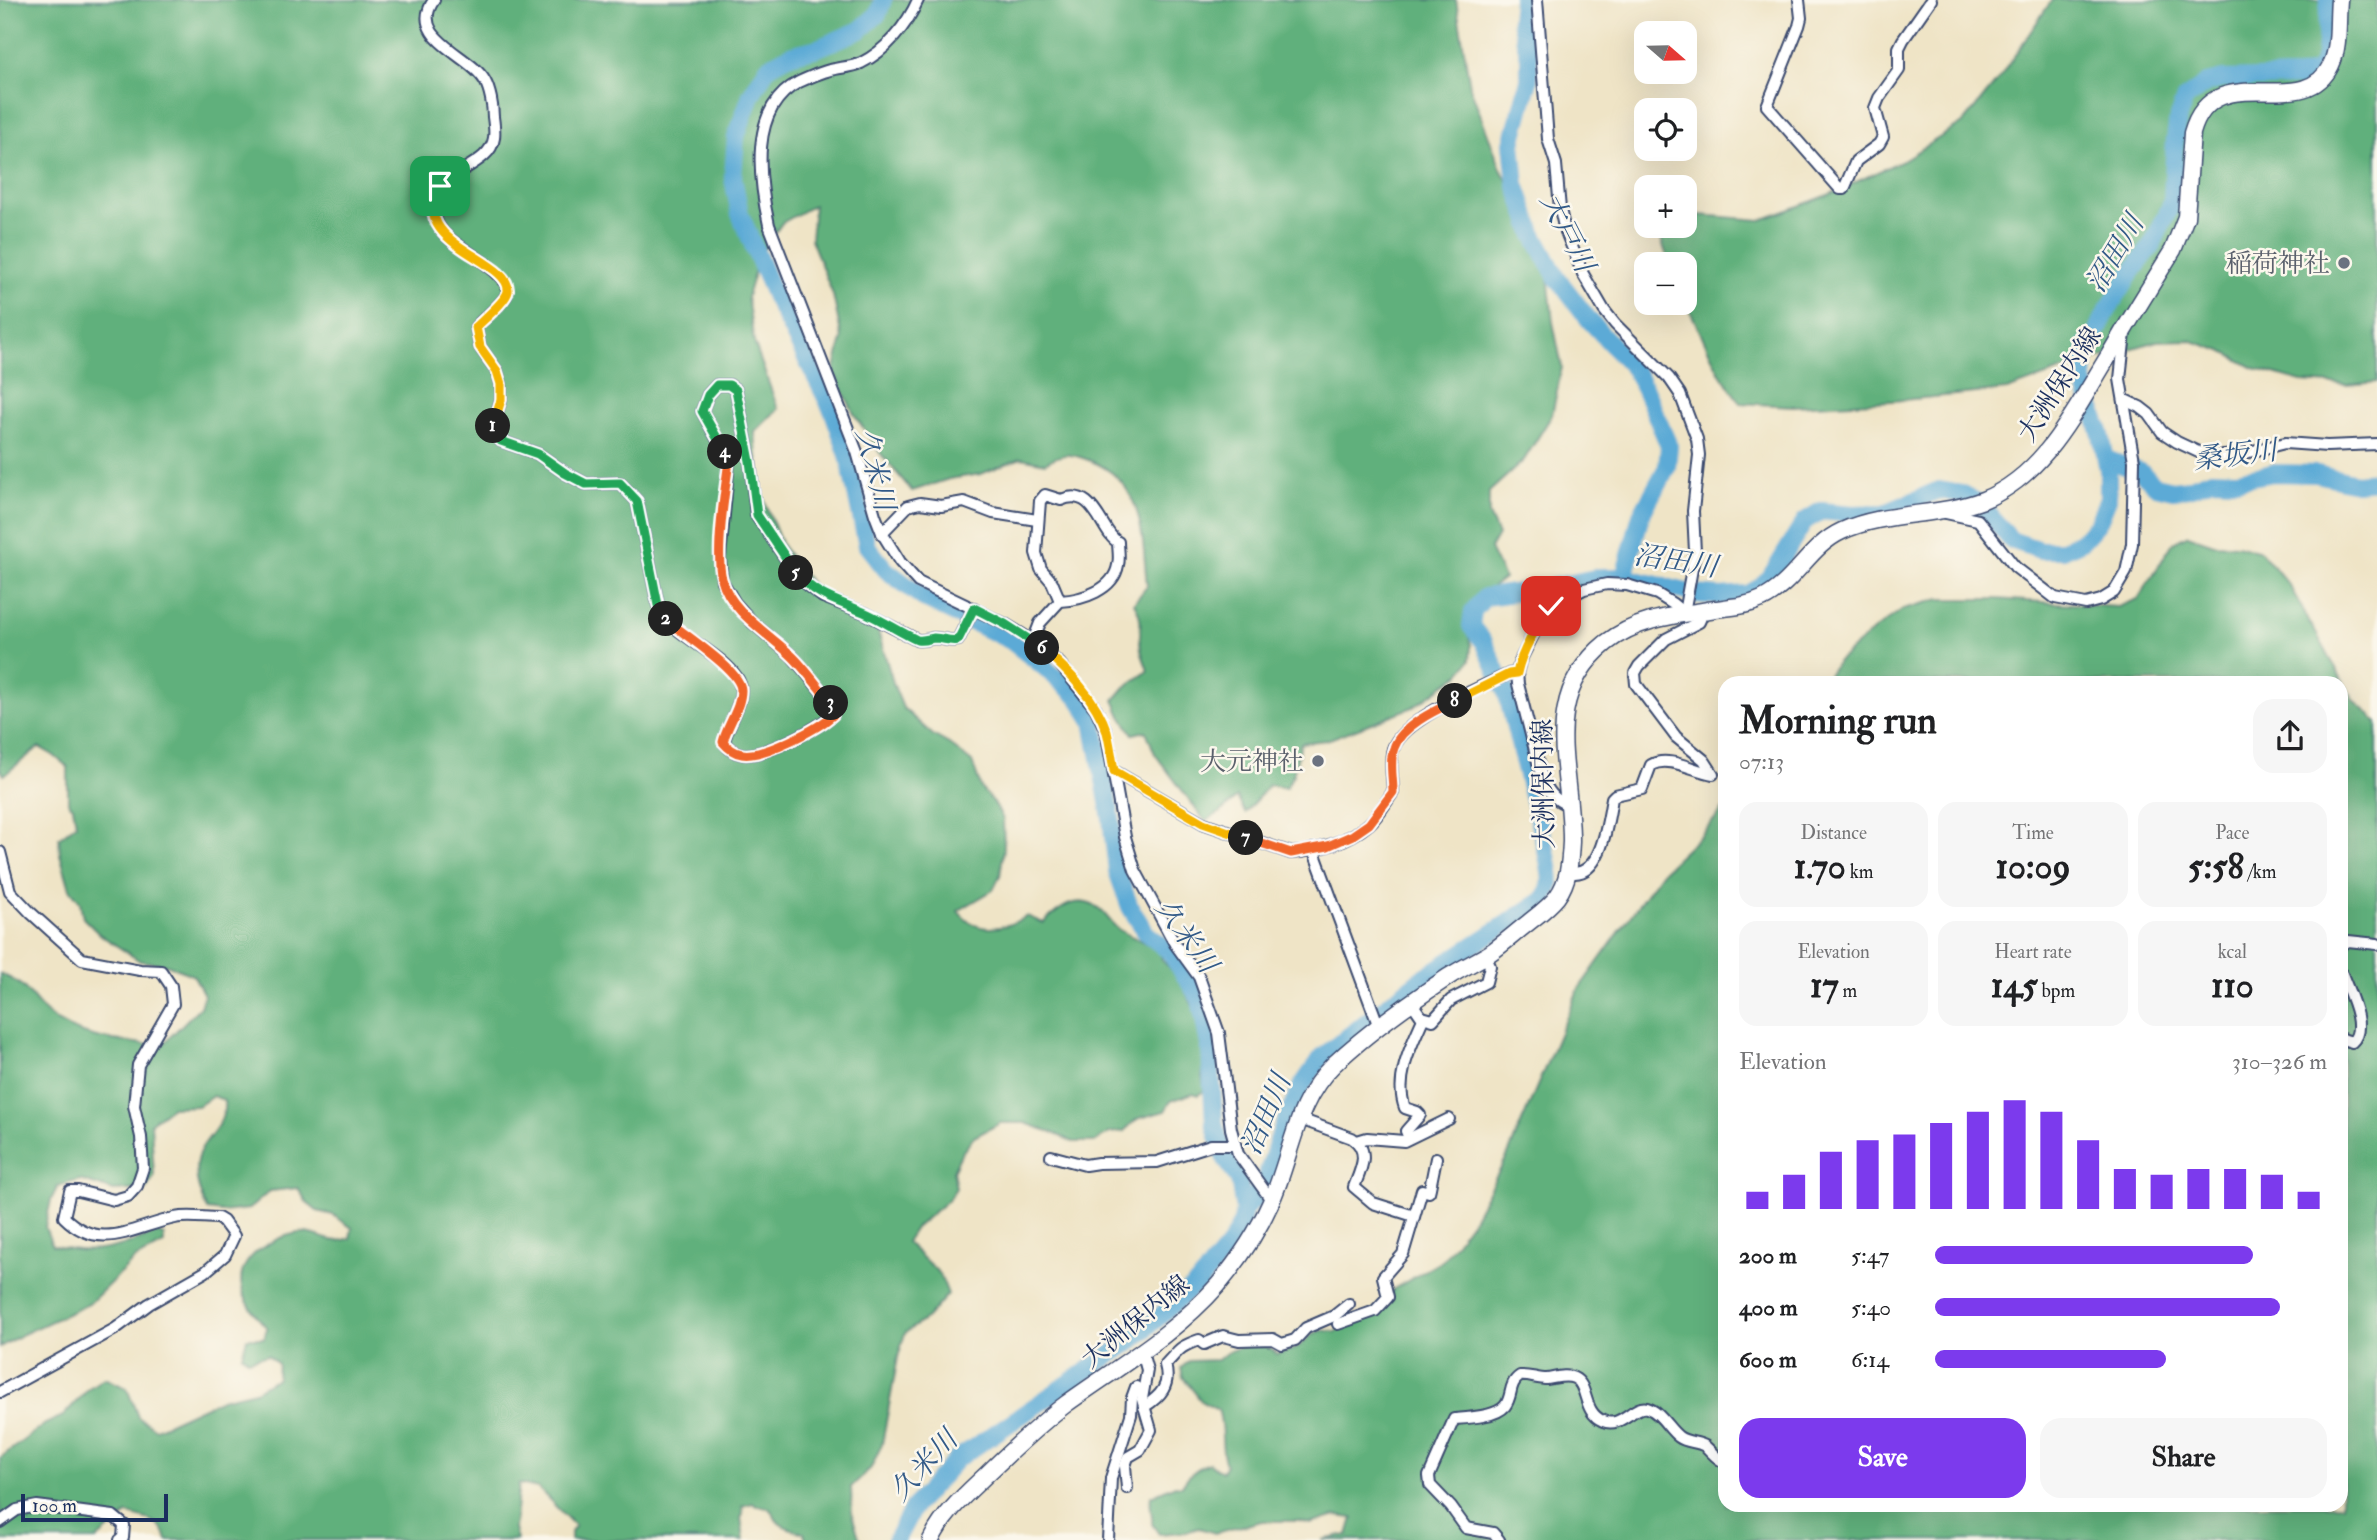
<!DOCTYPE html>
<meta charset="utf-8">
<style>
:root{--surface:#fff;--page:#f6f6f6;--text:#202124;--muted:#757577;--accent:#7c3aed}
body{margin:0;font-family:"IM FELL Double Pica","Noto Serif JP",serif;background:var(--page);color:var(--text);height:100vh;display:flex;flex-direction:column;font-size:26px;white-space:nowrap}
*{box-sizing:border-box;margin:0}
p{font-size:23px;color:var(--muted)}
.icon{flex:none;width:38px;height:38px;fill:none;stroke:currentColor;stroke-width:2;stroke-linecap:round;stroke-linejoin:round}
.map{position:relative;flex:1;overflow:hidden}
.details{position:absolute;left:1718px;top:676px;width:630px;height:836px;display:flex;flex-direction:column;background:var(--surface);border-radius:21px;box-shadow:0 7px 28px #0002}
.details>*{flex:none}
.needle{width:46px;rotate:110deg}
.fabs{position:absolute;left:1634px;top:21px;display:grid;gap:14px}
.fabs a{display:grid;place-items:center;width:63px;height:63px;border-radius:14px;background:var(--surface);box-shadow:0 7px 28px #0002;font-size:35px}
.scale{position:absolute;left:21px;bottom:18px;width:147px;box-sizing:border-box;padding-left:7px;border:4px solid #1b2f5e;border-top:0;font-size:19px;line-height:24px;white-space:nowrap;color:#1b2f5e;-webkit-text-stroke:5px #fbf7ec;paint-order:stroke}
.pin{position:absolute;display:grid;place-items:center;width:60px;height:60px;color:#fff;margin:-30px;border-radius:14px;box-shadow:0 4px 10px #0006}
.km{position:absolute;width:35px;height:35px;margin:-18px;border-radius:50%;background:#222;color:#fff;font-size:19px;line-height:35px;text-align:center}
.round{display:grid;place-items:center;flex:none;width:74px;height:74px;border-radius:21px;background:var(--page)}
.summary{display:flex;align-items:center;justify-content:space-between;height:119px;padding:0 21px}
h1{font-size:38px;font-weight:700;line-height:52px}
.metrics{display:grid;grid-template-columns:repeat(3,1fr);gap:10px;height:119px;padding:7px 21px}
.metrics div{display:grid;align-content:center;border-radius:18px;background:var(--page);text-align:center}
.metrics b{font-size:35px;font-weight:700}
.metrics small{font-size:19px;font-weight:400}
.metrics p{font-size:19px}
.chart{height:196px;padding:14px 21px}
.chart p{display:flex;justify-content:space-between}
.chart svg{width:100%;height:126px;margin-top:7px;stroke:var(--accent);stroke-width:6}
.primary-button{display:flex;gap:14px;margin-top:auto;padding:14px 21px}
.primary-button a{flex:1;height:80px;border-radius:21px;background:var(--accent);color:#fff;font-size:28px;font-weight:700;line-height:80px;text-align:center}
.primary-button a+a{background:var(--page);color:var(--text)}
ul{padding:0 21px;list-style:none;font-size:23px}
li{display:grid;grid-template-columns:112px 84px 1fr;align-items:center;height:52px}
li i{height:18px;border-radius:9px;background:var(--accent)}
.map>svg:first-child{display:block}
.forest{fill:#60b07c;stroke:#3e706d;stroke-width:2}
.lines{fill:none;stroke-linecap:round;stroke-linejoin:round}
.river{stroke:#5caad6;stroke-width:18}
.street-casing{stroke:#3b4a6e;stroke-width:14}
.secondary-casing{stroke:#3b4a6e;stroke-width:19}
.street{stroke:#fff;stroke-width:10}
.secondary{stroke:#fff;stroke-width:16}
.split-1-casing{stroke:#fff;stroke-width:14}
.split-2-casing{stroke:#fff;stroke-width:14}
.split-3-casing{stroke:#fff;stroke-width:14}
.split-4-casing{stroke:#fff;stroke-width:14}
.split-5-casing{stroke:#fff;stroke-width:14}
.split-6-casing{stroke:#fff;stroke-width:14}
.split-7-casing{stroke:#fff;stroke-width:14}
.split-8-casing{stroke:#fff;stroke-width:14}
.split-9-casing{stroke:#fff;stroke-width:14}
.split-1{stroke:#f5b400;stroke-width:9}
.split-2{stroke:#22a559;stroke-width:9}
.split-3{stroke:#f0652b;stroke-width:9}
.split-4{stroke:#f0652b;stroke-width:9}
.split-5{stroke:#22a559;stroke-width:9}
.split-6{stroke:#22a559;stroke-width:9}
.split-7{stroke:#f5b400;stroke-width:9}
.split-8{stroke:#f0652b;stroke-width:9}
.split-9{stroke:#f5b400;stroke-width:9}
.worship-dot{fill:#6b7280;stroke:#fbf7ec;stroke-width:2.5}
.labels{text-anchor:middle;stroke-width:5;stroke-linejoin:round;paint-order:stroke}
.worship-label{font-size:26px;fill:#5b616d;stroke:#fbf7ec;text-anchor:end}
.street-label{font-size:26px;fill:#1b2f5e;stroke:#fbf7ec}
.water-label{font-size:28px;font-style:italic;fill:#325a88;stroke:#fbf7ec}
</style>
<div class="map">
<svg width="2377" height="1540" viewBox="0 0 2377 1540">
<rect width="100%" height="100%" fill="#fbf7ec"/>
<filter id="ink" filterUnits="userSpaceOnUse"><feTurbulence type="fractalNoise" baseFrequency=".0143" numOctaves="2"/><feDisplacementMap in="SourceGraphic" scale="14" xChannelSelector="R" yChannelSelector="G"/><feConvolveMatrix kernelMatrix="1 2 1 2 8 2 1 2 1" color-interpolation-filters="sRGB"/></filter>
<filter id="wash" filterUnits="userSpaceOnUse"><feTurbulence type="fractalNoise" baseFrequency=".00686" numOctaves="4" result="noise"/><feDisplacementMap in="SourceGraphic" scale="28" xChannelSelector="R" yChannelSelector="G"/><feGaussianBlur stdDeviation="1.57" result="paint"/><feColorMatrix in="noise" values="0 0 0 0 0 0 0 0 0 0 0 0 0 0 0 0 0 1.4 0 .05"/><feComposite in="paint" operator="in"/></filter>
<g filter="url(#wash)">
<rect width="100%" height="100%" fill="#efe4c6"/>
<g class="forest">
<path d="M0 0H1456L1470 87 1502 171 1531 224 1547 266 1553 322 1562 367 1552 415 1524 460 1489 492V515L1498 535 1490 549 1504 578 1473 602 1466 625 1471 645 1470 660 1460 674 1413 707 1327 740 1301 743 1293 775 1286 788 1269 785 1245 813 1237 797 1221 812 1205 821 1155 754 1146 731 1133 734 1121 716 1114 700 1125 687 1148 671C1146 664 1142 656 1141 649 1137 629 1146 624 1134 603L1147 586C1142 537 1145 482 1091 461 1070 453 1064 452 1045 463L1021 458 981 474 949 479 912 491 880 453 854 414 834 372 842 339 833 295 811 239 814 205 782 223 759 256 747 297 754 342 778 409 755 432 760 489 782 546 812 585 877 628 894 686 903 708 933 735 949 744 972 762 982 790 993 801 1003 819 1004 848 1000 876 993 890 958 911C977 936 1003 930 1027 916L1043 923C1058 910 1073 895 1095 906 1104 910 1110 923 1118 929 1132 938 1148 942 1161 953L1162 960 1178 976 1202 1024 1207 1045 1202 1077 1205 1090 1198 1095 1193 1093 1171 1101 1165 1111 1137 1119 1124 1131 1110 1133 1094 1142H1073L1051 1132 1025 1123H1000L974 1137 961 1154 953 1171 956 1188 948 1200 915 1228 906 1242 940 1274 948 1294 927 1318 905 1333 898 1357 882 1444 871 1468 851 1487 852 1515 860 1540H806L804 1533C797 1531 789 1529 782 1525 769 1517 777 1505 756 1506L753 1503 742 1506 743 1514 741 1518 744 1540H571V1532L575 1526 538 1488 519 1484 514 1529 517 1540H167C162 1520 144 1518 127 1514L96 1540H0V1458L45 1424 63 1416 89 1388 104 1378 127 1388 138 1417 156 1429 221 1399 255 1391 277 1378 278 1364 268 1355 249 1360 242 1355 247 1338H264L267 1328C242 1301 226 1272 263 1247 274 1240 285 1235 298 1233 317 1230 329 1247 350 1238L352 1228 333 1215 317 1211 307 1203 298 1188 270 1191 249 1209 222 1212 207 1210C200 1195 194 1177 197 1160 202 1137 227 1128 224 1100L213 1096 198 1106 172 1107 151 1122 154 1177 146 1189 114 1191 80 1180 58 1186 51 1200 45 1227 52 1245C93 1257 119 1248 157 1233L164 1236V1244L135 1259 89 1304 21 1335 0 1347V974C30 985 29 998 50 1016 79 1040 125 1041 161 1046L200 1007 204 995 194 976 169 965 140 961 99 934 83 918 80 902 70 889 60 854 59 838 76 824 73 807 68 802V767L53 755 39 747 4 775 0 769Z"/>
<path d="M2052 0H2377V382L2347 385 2301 382 2254 368 2222 351 2189 340 2157 341 2086 362 2007 390 1892 401 1793 406 1740 403 1718 370 1685 300V264H1670L1656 226H1685V210L1699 215 1761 220 1826 196 1903 160 1963 123 1998 80Z"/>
<path d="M2188 535 2214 544 2237 545 2261 552 2289 585 2353 699 2377 722V1540H1322L1348 1535 1353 1518 1336 1516 1310 1524 1299 1521H1262L1215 1533 1199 1528 1184 1532 1159 1534 1152 1524C1153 1513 1149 1507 1151 1496L1175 1485 1182 1486C1188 1474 1197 1468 1209 1463L1222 1472 1226 1465C1219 1447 1225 1428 1218 1410L1202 1402 1183 1377 1181 1368 1189 1361 1218 1360C1232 1346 1261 1338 1277 1354 1283 1353 1289 1351 1294 1349 1313 1339 1310 1326 1336 1332L1344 1324 1389 1304 1392 1290 1442 1261 1473 1219 1507 1157 1578 990 1662 872 1701 835 1725 807 1726 1505H2342V682H1823L1837 662 1873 631 1903 609 1940 599H1996L2118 607 2138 599 2173 543Z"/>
</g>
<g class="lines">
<g class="river">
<path d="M883 0 878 14 860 30 818 48 790 55 768 67 751 95 736 137 733 178 740 214 775 297 833 412 848 455 867 546 886 570 926 600 1011 641 1043 666 1078 697 1093 721 1111 818 1117 871 1130 907 1146 933 1169 951 1200 999 1210 1049 1214 1123 1224 1156 1239 1180 1244 1209 1242 1222 1229 1246 1200 1281 1134 1339 957 1459 913 1508 896 1540"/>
<path d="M1522 0 1520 20 1529 57V80L1512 143 1516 184 1533 233 1557 278 1590 321 1634 369 1647 394 1669 446 1667 467 1641 515 1624 577"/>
<path d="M2106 459 2141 472 2156 486 2173 490 2189 488 2212 479 2236 480 2273 473 2317 474 2356 483 2377 481"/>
<path d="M1244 1209 1254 1200 1266 1179 1281 1131 1301 1087 1322 1057 1418 981 1543 900C1555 884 1550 873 1547 855L1506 691 1484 642 1471 626 1473 611 1485 597 1542 589 1600 577H1624L1695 594 1720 596 1748 594 1762 586 1775 570 1805 521 1821 511 1853 514 1885 513 1939 490 1962 494 1979 503 2011 540 2040 550H2063L2082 541 2098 523 2108 499V470L2101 435 2084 381 2086 347 2096 334 2107 311 2129 276 2151 247 2172 203 2175 140 2178 117 2185 99 2207 83 2223 79 2300 77 2318 71 2325 56 2329 0"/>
</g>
</g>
</g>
<g filter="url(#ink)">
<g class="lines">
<g class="street-casing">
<g id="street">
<path d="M434 0C407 38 471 55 485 81 490 90 493 106 493 117 494 124 495 132 494 138 490 169 432 171 433 207 434 219 440 231 450 239 462 250 517 277 506 296 499 307 485 317 476 327L480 347 497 371 501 384V400L493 425 495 435 501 441 538 454 565 473 586 484 620 483 637 501 658 605C661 610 663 615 666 619 682 639 741 664 741 690 741 708 727 725 724 742 728 748 734 753 742 754 762 758 818 729 833 714L832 704 804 670 792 656 753 623 735 603 722 581 720 558 729 461 702 411 708 395 717 385H729L736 390 750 461 756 515 792 568 808 586 823 597 865 613 917 640C924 641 928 639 934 638 944 638 949 642 958 640L974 608"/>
<path d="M918 0C907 25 886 51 861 63 852 67 844 67 835 69 823 71 810 77 799 82 748 108 759 180 769 225L857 452 875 515 882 533 900 562 918 582 1005 624 1033 641 1059 663 1096 709 1106 731 1125 837 1135 870 1175 944 1199 977 1219 1033 1231 1129 1238 1154 1272 1201"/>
<path d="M1537 0 1548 139 1556 164 1560 209 1564 227 1583 274 1604 310 1615 324 1669 378 1680 394 1697 439 1699 455 1693 511 1695 552 1684 613"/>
<path d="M1799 0 1801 18 1799 26 1767 106 1840 189H1844L1856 161 1879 144 1883 137 1875 108 1879 98 1899 70V48L1903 40 1931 0"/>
<path d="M2125 400 2140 407 2149 414 2162 432 2177 442 2209 457 2237 455 2285 443 2327 446 2377 444"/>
<path d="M1946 513 1978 520 2015 567 2055 598 2086 604 2101 600 2114 592 2126 572 2132 544 2134 461 2120 379 2125 333"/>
<path d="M882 533 908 506 920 503 941 506 964 502 993 513 1037 520"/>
<path d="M1033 641 1040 623 1060 601 1052 582 1041 569 1036 553 1040 501 1045 495 1061 500C1095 485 1101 534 1118 542 1118 549 1120 558 1118 565 1114 590 1082 600 1060 601"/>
<path d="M1114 771 1203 823 1291 853C1318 851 1349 841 1369 824 1378 816 1386 802 1393 792 1393 779 1389 763 1393 749 1402 719 1481 687 1509 674L1517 673"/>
<path d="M1568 805C1554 800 1548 791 1542 778L1518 684 1517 673 1520 661 1536 629 1551 606 1584 589 1607 584 1627 585 1657 594 1673 604 1684 613"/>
<path d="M1313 849 1379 1027"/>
<path d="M0 852 10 891 31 913 82 959 140 970 161 971 171 986 173 1004 138 1065 134 1106 141 1137 143 1168 137 1186 128 1196 114 1200 78 1191H70L64 1217C100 1253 133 1227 175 1218 188 1215 204 1218 218 1218L223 1221 234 1236 225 1255 205 1272 149 1304 115 1329 0 1392"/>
<path d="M1568 872C1601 881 1608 821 1612 798L1615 795 1642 789 1651 765C1669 755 1694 771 1713 774L1704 760 1676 737 1636 684 1635 673 1639 666 1666 639 1699 622 1704 611"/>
<path d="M2342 945 2348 941 2377 944"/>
<path d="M2342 974C2348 991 2368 1028 2352 1042L2342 1039"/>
<path d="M1422 1017 1433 1020 1451 1000 1486 982 1490 966 1485 955"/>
<path d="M1300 1119 1352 1138C1371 1151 1361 1169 1354 1187L1373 1203 1414 1216"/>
<path d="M1409 1138 1406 1131 1420 1115 1417 1112 1405 1108C1394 1079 1411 1046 1423 1019L1412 1003"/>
<path d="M1357 1141 1367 1138 1404 1141 1449 1119"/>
<path d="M1051 1156 1085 1165 1098 1163 1157 1162 1211 1145H1235"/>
<path d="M1338 1324 1375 1311 1388 1297 1383 1277 1403 1254 1422 1190 1429 1192 1430 1188 1436 1158"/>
<path d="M1144 1407C1161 1396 1171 1385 1165 1365 1180 1349 1179 1347 1199 1340L1204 1344 1223 1336 1239 1340 1273 1339 1282 1344 1295 1340 1306 1328 1334 1316 1349 1304"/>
<path d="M1127 1488 1125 1466 1128 1457 1140 1450 1151 1430 1142 1399 1147 1370 1142 1352"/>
<path d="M0 1522 17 1510 37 1506 113 1516 124 1525 123 1538 120 1540"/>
<path d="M1108 1540 1111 1478 1131 1415 1132 1398 1136 1387"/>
<path d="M1499 1540 1493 1533 1466 1528 1451 1507 1430 1485 1429 1476 1454 1419C1467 1418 1496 1417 1505 1406 1513 1396 1508 1384 1520 1376 1529 1375 1537 1379 1547 1379 1555 1378 1566 1374 1574 1378 1589 1385 1582 1412 1603 1421 1621 1429 1634 1404 1647 1408 1661 1412 1668 1429 1679 1437 1687 1443 1697 1441 1705 1446 1712 1452 1716 1459 1726 1463"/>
</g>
</g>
<g class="secondary-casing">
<path id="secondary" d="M931 1540C944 1513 965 1495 987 1474 1012 1450 1038 1425 1066 1404 1119 1366 1175 1334 1218 1285 1238 1261 1257 1233 1270 1204 1292 1157 1294 1103 1333 1065 1368 1032 1409 1003 1448 977 1462 968 1477 961 1490 953 1503 944 1515 933 1528 923 1538 915 1549 907 1557 897 1569 881 1570 861 1571 842 1572 770 1538 698 1606 643 1638 618 1677 615 1715 609 1732 607 1747 606 1762 599 1795 583 1809 546 1842 531 1886 511 1938 517 1983 500 2045 475 2075 410 2108 357 2129 321 2151 285 2173 250L2186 217 2192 133C2214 54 2303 124 2331 65 2340 46 2337 21 2339 0"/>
</g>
<use href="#street" class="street"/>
<use href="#secondary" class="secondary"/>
</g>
</g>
<g class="lines" filter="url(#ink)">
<g class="split-1-casing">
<path id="split-1" d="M440 186C405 244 511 259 508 291 507 300 483 320 476 327L480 347 497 371 501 384V400L493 426"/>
</g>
<g class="split-2-casing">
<path id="split-2" d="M493 426 495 435 501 441 538 454 565 473 586 484 620 483 637 501 658 605 666 619"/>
</g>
<g class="split-3-casing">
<path id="split-3" d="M666 619C682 634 741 670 741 690 741 708 727 725 723 742 728 748 734 753 742 754 762 758 818 729 833 715L831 703"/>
</g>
<g class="split-4-casing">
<path id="split-4" d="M725 452 729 461C725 490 715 553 722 579 730 612 771 635 793 657 807 671 819 688 831 703"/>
</g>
<g class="split-5-casing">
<path id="split-5" d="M725 452 702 411 708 395 717 385H729L736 390 750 461 757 515 796 573"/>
</g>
<g class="split-6-casing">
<path id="split-6" d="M796 573C818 598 839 601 868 614 885 622 900 632 917 640 924 641 928 639 934 638 944 638 949 642 958 640L974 608 1005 624 1042 648"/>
</g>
<g class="split-7-casing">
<path id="split-7" d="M1042 648C1067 670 1096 698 1107 732 1110 744 1112 758 1114 771L1203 823 1246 838"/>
</g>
<g class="split-8-casing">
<path id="split-8" d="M1246 838 1291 853 1328 846 1353 835 1369 824 1393 792C1393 778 1389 761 1394 748 1401 726 1436 710 1455 701"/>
</g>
<g class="split-9-casing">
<path id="split-9" d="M1455 701 1509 674 1517 673C1522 649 1537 627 1551 606"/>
</g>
<use href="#split-1" class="split-1"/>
<use href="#split-2" class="split-2"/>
<use href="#split-3" class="split-3"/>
<use href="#split-4" class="split-4"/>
<use href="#split-5" class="split-5"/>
<use href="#split-6" class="split-6"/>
<use href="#split-7" class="split-7"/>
<use href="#split-8" class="split-8"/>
<use href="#split-9" class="split-9"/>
</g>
<g class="worship-dot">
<circle cx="2344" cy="263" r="7"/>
<circle cx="1318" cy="761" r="7"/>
</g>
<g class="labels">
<g class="worship-label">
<text x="2330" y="272">稲荷神社</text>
<text x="1304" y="770">大元神社</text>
</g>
<g class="street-label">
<text transform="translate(2059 384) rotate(-57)" y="9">大洲保内線</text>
<text transform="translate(1543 784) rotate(-91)" y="9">大洲保内線</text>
<text transform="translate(1135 1321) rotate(-39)" y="9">大洲保内線</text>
</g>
<g class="water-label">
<text transform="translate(1568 232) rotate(63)" y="10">大戸川</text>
<text transform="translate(2114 253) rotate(-59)" y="10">沼田川</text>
<text transform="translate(2235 454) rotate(-7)" y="10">桑坂川</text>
<text transform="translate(876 469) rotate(76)" y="10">久米川</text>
<text transform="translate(1676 560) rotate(9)" y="10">沼田川</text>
<text transform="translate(1187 935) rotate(54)" y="10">久米川</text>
<text transform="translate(1265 1114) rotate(-67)" y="10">沼田川</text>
<text transform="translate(923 1465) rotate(-47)" y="10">久米川</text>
</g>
</g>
</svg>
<div class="fabs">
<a><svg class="needle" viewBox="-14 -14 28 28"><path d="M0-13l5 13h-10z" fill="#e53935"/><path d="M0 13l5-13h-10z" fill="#757577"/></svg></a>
<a><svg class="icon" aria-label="locate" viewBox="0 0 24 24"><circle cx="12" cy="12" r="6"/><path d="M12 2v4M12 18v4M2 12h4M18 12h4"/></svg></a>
<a>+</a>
<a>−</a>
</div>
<div class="scale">100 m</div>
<div class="pin" style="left:440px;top:186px;background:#1e9e55"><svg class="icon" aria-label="arrive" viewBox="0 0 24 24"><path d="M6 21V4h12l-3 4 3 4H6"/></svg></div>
<div class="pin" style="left:1551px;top:606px;background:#d93025"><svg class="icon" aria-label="check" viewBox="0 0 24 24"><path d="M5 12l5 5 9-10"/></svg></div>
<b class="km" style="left:493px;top:426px">1</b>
<b class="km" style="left:666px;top:619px">2</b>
<b class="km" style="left:831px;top:703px">3</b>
<b class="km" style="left:725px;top:452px">4</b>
<b class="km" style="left:796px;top:573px">5</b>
<b class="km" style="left:1042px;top:648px">6</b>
<b class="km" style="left:1246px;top:838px">7</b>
<b class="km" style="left:1455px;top:701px">8</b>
<section class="details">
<div class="summary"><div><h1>Morning run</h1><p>07:13</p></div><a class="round"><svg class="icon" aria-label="share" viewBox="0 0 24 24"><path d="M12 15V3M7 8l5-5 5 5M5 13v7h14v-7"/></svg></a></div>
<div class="metrics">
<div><p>Distance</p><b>1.70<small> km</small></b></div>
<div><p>Time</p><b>10:09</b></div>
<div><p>Pace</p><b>5:58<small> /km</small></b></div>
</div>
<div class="metrics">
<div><p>Elevation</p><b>17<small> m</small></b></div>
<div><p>Heart rate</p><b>145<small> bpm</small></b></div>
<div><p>kcal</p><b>110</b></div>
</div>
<div class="chart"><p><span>Elevation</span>310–326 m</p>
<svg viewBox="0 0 160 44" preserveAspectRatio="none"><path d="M5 44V38M15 44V32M25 44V24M35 44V20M45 44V18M55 44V14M65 44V10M75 44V6M85 44V10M95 44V20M105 44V30M115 44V32M125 44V30M135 44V30M145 44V32M155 44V38"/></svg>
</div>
<ul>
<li><b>200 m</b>5:47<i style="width:81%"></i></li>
<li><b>400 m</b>5:40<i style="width:88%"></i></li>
<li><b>600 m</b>6:14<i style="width:59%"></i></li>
</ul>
<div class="primary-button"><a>Save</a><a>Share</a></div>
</section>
</div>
